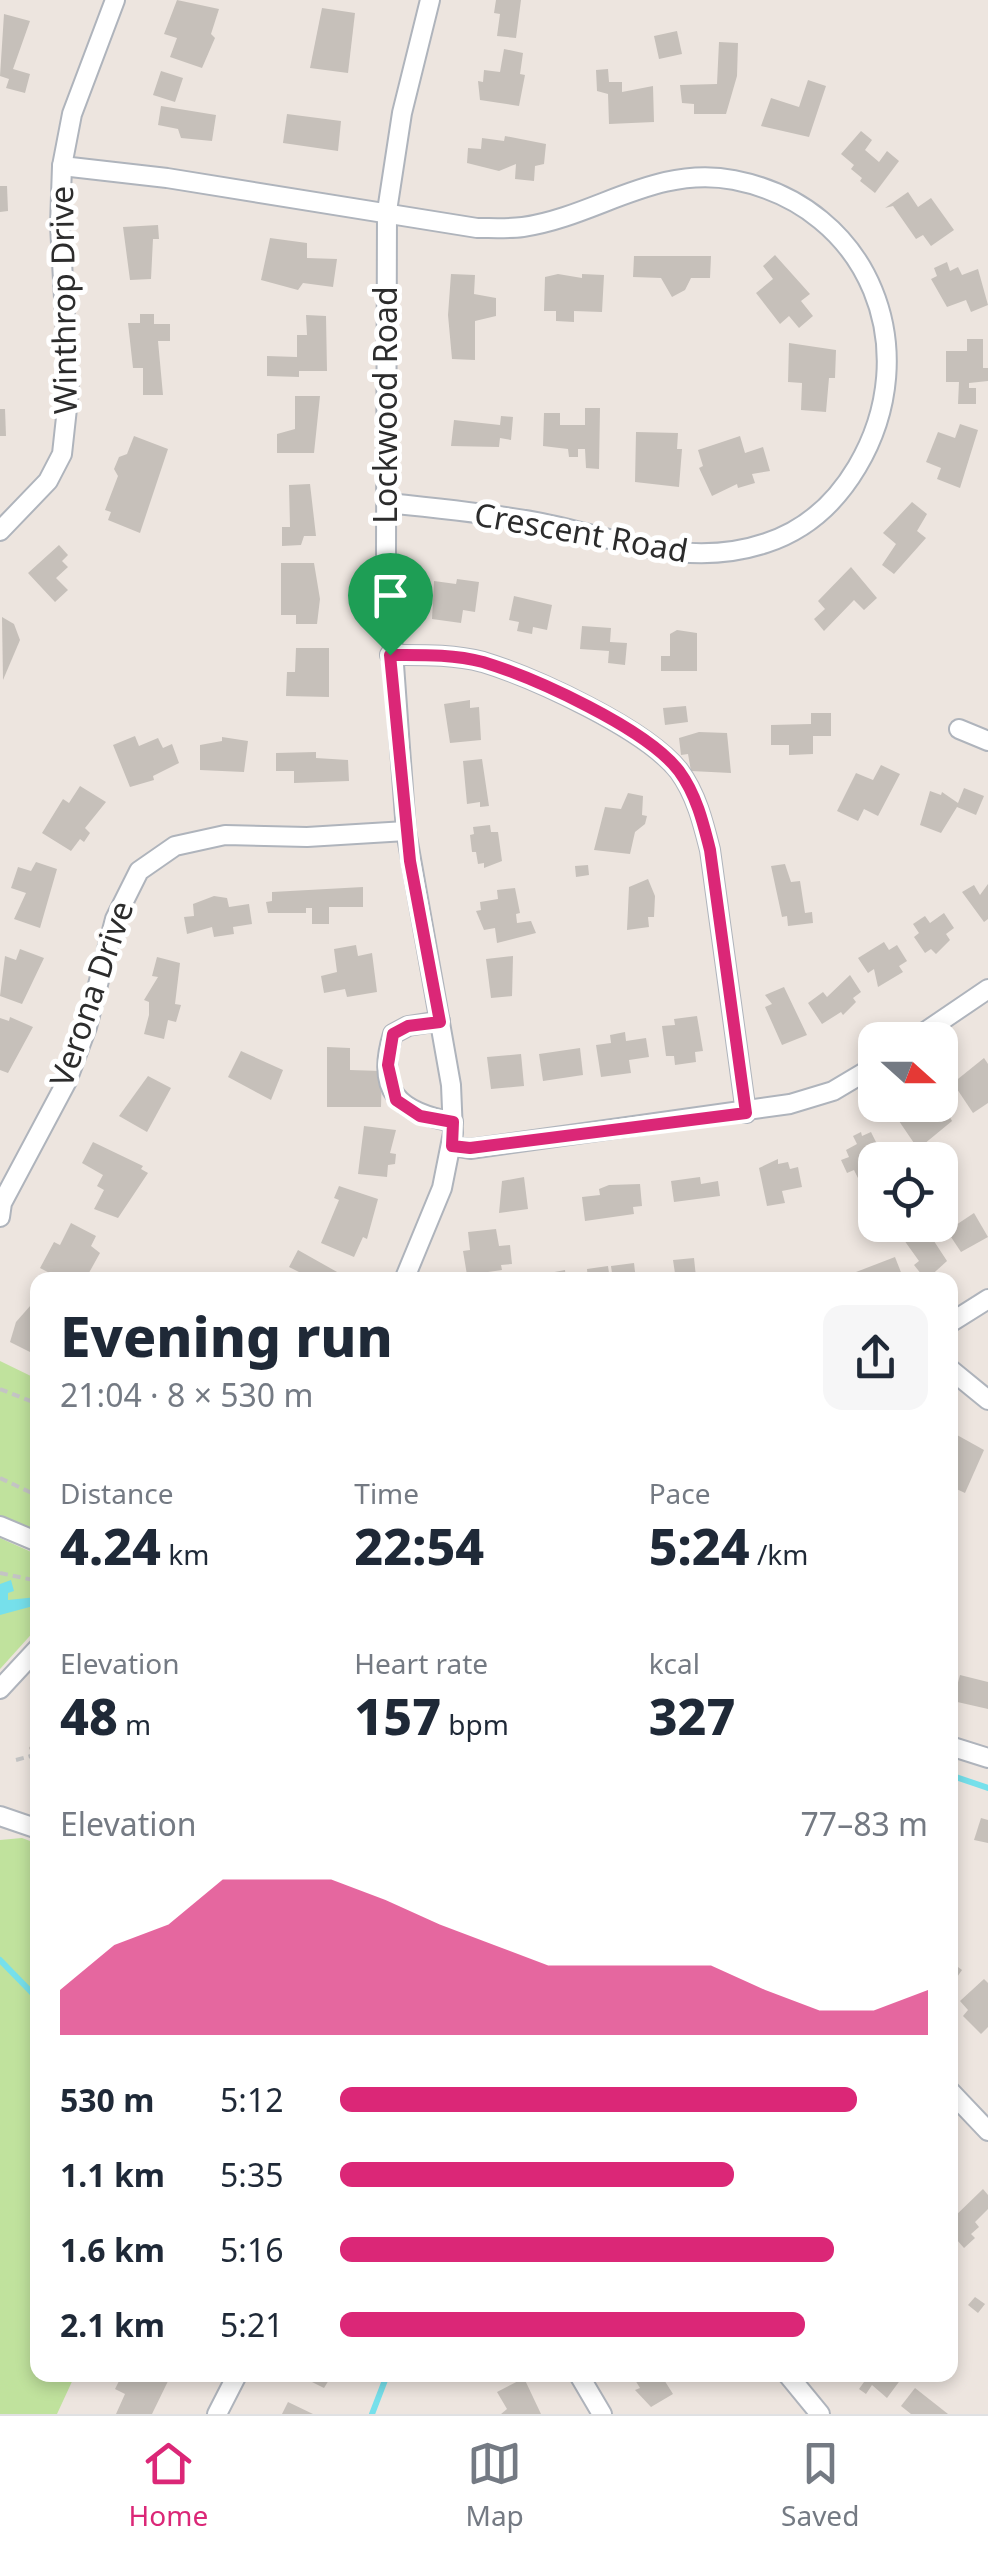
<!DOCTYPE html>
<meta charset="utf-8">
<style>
:root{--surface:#fff;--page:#f6f6f7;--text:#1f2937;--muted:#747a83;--line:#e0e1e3;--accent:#db2777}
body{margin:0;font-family:"Noto Sans",sans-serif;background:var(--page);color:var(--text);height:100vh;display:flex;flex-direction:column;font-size:38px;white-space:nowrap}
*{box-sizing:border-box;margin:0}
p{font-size:32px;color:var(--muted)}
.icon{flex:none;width:55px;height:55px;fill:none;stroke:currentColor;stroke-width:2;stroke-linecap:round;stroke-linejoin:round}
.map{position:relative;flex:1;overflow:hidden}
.drawer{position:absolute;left:30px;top:1272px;width:928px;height:1110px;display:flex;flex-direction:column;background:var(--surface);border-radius:20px;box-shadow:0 5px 15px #0003}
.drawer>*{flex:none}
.needle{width:65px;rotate:111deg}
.buttons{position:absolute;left:858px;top:1022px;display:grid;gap:20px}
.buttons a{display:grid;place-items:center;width:100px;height:100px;border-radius:20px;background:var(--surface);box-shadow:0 5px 15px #0003;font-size:50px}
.pin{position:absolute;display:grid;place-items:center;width:85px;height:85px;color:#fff;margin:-102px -42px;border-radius:50% 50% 50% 0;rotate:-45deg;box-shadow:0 0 10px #0007}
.pin .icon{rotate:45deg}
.round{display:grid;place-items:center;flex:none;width:105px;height:105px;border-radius:20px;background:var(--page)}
.head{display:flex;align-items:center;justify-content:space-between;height:170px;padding:0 30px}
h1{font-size:55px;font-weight:800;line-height:75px}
.figures{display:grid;grid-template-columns:repeat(3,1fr);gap:15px;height:170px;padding:10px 30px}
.figures div{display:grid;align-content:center}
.figures b{font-size:50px;font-weight:800}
.figures small{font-size:28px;font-weight:400}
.figures p{font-size:28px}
.chart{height:280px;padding:20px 30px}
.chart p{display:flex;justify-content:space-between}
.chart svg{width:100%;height:180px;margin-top:10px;fill:var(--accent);opacity:.7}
ul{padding:0 30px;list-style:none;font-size:32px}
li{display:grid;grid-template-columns:160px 120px 1fr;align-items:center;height:75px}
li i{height:25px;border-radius:12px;background:var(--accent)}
.menu{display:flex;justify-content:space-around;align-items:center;height:140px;border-top:2px solid var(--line);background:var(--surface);font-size:28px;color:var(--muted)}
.menu a{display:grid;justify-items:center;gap:5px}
.menu .on{color:var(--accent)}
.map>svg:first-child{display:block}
.green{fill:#c0e29d}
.water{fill:#76e0eb}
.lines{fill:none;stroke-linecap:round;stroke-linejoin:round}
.stream{stroke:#76e0eb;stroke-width:6}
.building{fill:#c6c0ba}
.minor-casing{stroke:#afb4bc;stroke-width:22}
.path{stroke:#c4c4c4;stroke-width:4;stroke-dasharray:8 5;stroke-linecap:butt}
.minor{stroke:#fff;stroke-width:18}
.route-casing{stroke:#fff;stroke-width:20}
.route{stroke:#db2777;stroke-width:12}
.labels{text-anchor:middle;stroke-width:10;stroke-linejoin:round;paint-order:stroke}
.street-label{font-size:32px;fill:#2c2c2c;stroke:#fff}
</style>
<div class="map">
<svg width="988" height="2414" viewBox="0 0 988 2414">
<rect width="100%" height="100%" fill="#ede5df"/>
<g class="green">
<path d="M0 1361 37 1379V1533L0 1519Z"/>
<path d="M0 1538 38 1555 37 1628 0 1669Z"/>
<path d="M22 1838 38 1844V2375H75L57 2414H0V1840Z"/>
</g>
<path class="water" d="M11 1580 14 1591 8 1593V1600L37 1597V1605L0 1615V1584Z"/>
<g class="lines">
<g class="stream">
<path d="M950 1775 988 1788"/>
<path d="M0 1960 38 1999"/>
<path d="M372 2414 387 2375"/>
</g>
</g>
<g class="building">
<path d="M177 0 219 9 211 34 215 38 202 68 170 57 177 38 164 34Z"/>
<path d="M496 0H521L516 38 497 36 500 14 494 13Z"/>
<path d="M322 8 355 13 348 73 310 68Z"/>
<path d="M4 14 30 21 13 69 30 74 25 93 6 88 9 79 0 76Z"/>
<path d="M677 31 682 54 659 59 654 36Z"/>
<path d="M719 42 738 43 737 76 726 114H694V104L682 103 680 85 717 84Z"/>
<path d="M504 49 523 53 520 74 525 75 519 106 480 100 478 81 483 82 484 70 500 72Z"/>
<path d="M608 69 609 82H622V92L653 86 654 122 609 124 608 94 597 91 596 70Z"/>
<path d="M161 71 183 78 175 102 153 95Z"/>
<path d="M808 80 826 86 809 137 761 126 771 98 799 107Z"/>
<path d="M161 106 216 115 212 141 181 138 178 129 158 125Z"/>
<path d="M287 114 341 121 338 151 283 143Z"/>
<path d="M861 131 872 140 865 150 879 162 887 151 899 161 875 193 860 181 862 178 851 169 854 165 841 154Z"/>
<path d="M505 136 546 144 544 164 535 166 534 181 515 179 516 164 499 171 467 163 468 148 481 149 482 138 504 141Z"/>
<path d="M0 186H7L8 211 0 212Z"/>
<path d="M908 192 918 207 931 198 954 230 931 246 923 235 916 239 893 206 885 208Z"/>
<path d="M158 225 159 239H153L151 279 130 280 123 227Z"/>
<path d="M270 238 307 243V258L337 259 333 287 303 283 298 290 261 280Z"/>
<path d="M775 255 810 294 801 301 813 316 799 328 789 316 780 324 756 293 773 279 763 266Z"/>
<path d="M634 256H711L710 278H691L685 290 672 297 661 278 633 277Z"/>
<path d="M947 262 950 271 958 267 962 275 978 269 988 305 971 312 966 300 947 307 931 279 937 276 934 268Z"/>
<path d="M451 274 475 275 474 294 496 298V316L475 321V360L452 359 448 315Z"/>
<path d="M558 274 582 278V274L604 275 602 312 574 311V322L556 321V311H544L545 277Z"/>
<path d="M140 314H154V324H170V341H158L163 395H143V368H133L128 323H140Z"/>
<path d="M306 315 326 316 327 371H299V377L267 376V356L297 357V335H307Z"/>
<path d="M967 339H983V368H988V381L969 383V388H976V404H958L959 382H946V351H967Z"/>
<path d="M789 343 836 350 835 378H829L826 412 801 410 802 383 788 382Z"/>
<path d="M295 396H320L314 453H277V434L295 429Z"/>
<path d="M585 408H600L599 469 586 468 585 449H578V457H569L568 449 543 446 544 413H560V425H585Z"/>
<path d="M0 409H5L6 436H0Z"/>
<path d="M501 416 513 417 511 440 500 438 499 447 451 446 454 420 500 425Z"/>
<path d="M960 424 978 430 960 488 937 479 941 468 926 462 938 432 955 438Z"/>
<path d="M636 432 678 433 677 449H682L679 487 635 482Z"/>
<path d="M134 436 168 449 140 533 108 520 111 512 105 510 118 476 114 469 119 457 127 454Z"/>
<path d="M740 436 745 453 763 447 770 471 752 474 755 483 738 488 737 484 712 496 699 468 703 466 698 450Z"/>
<path d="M310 484 316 536H304L301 545 282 546V527H290L289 485Z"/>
<path d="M912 502 927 514 917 531 926 538 894 574 882 565 896 544 883 533Z"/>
<path d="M59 545 68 555 62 561 68 567 56 578 68 590 55 602 28 573Z"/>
<path d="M281 563H314L320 599 317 624H296V615H281Z"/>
<path d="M851 567 877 598 864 610 854 600 824 631 814 619 825 609 818 601Z"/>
<path d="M457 579 479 582 475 612 463 610 461 623 432 619 434 581 456 584Z"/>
<path d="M514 596 552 605 547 630 533 627 532 634 517 631 519 622 509 620Z"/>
<path d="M2 617 14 624 20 640 3 680Z"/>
<path d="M582 626 611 628 610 642 627 643 625 665 608 663 609 651 580 649Z"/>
<path d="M677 630 697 633V671H661V656H670V634Z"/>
<path d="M296 648H329V697L286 696 287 672H295Z"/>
<path d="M470 700V708L479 707 481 740 450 743 444 704Z"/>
<path d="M686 706 688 722 665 725 663 708Z"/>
<path d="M811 713H831V736H813V754L789 755V745H771V725L811 724Z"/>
<path d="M699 732 727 733 731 773 691 771 688 754 681 755 679 738Z"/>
<path d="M135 736 139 746 158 738 163 748 172 744 179 763 153 776 154 780 130 787 113 745Z"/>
<path d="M222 737 248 741 244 772 200 770V745L222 741Z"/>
<path d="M316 752V758L348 760 349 781 294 783V771H276V753Z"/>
<path d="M482 759 489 806 480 807V802L467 804 463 761Z"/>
<path d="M881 765 900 774 878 816 864 809 858 821 837 811 856 773 873 780Z"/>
<path d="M80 786 106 802 85 828 90 833 84 842 80 839 71 851 42 833 63 799 69 803Z"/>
<path d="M964 788 984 796 976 815 957 807 941 833 920 825 930 791 941 795 942 792 958 803Z"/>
<path d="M628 793 643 796 642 815 647 816 645 824 635 832 630 854 594 850 605 807 621 809Z"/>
<path d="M490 825 491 832H498L502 861 484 868V863L478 864 476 852H472L470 835 474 834 473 827Z"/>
<path d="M36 862 57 869 40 928 14 919 26 893 11 888 18 867 31 871Z"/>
<path d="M785 864 791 882 800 881 805 913 812 912 813 923 788 926 787 916 782 917 771 866Z"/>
<path d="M588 865 589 875 576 877 575 866Z"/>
<path d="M648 879 655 896 654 917H648L649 927 627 930 629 887Z"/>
<path d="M988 884V919L984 922 962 892 974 885 980 895Z"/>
<path d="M363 887V907H329V924H312V908H306V913H268L266 902 272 901V892Z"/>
<path d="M515 888 520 913 516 914 517 923 531 921 536 933 497 943 495 928 484 930 476 911 481 910 480 902 498 899 497 890Z"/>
<path d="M214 896 227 898 229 907 249 904 252 924 233 927 234 934 214 937 212 927 187 934 184 917 194 916 193 904Z"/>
<path d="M944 913 954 928 946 934 950 940 936 954 931 949 925 953 914 937 919 933 913 924 925 916 930 923Z"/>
<path d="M884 942 889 950 897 945 907 961 899 966 903 972 878 987 874 969 868 973 858 958Z"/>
<path d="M356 945 358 956 372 953 377 992 347 997 345 989 324 993 321 976 337 972 334 949Z"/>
<path d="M20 949 44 958 22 1004 0 996 5 956 16 960Z"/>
<path d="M513 956 512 996 491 998 486 959Z"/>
<path d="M157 957 180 963 175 1004 181 1005 176 1022 168 1020 164 1039 144 1034 149 1015V1002L144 1000 158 977 152 976Z"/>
<path d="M850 975 861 992 853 998 856 1002 843 1015 841 1012 822 1024 808 1003 823 992 827 997Z"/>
<path d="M784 987 807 1035 782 1045 765 1007 772 1004 765 995Z"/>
<path d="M697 1016 703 1051 695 1052 696 1062 675 1065 674 1056H666L662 1026 675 1025 674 1019Z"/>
<path d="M10 1017 33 1027 8 1073 0 1070V1018L9 1021Z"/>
<path d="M625 1032 626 1041 646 1038 649 1057 629 1060 631 1073 601 1077 596 1045 611 1043 610 1035Z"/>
<path d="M327 1047 350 1048V1070L382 1071 381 1107H327Z"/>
<path d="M580 1048 583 1075 543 1081 539 1054Z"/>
<path d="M241 1051 283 1070 271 1100 228 1077Z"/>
<path d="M521 1054 524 1086 491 1089 487 1057Z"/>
<path d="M984 1058 988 1064V1103L973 1113 953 1083Z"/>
<path d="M148 1076 171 1088 147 1132 119 1116Z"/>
<path d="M940 1099 952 1121 918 1149 899 1121 917 1105 933 1108 940 1105Z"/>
<path d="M364 1126 396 1130 390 1153 396 1154 395 1164 388 1165 387 1177 358 1174Z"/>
<path d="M861 1132 862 1136 871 1132 878 1146 886 1143 892 1156 875 1160V1172L859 1180 854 1170 847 1173 841 1160 849 1157 846 1150 857 1144 853 1136Z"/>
<path d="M93 1142 143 1166 141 1169 148 1173 118 1218 94 1209 104 1190 97 1186 103 1175 82 1163Z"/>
<path d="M778 1159V1164L788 1162 790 1169 798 1167 802 1187 782 1191 785 1203 767 1206 759 1168Z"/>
<path d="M524 1177 528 1209 499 1213 502 1181Z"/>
<path d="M700 1177 701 1184 718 1181 720 1196 674 1202 671 1181Z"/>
<path d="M640 1184 642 1206 633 1207 634 1214 585 1221 582 1197 600 1195 599 1189 609 1185Z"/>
<path d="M339 1186 378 1199 367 1239 363 1237 354 1257 321 1243 339 1200 334 1198Z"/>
<path d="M974 1213 988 1237 961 1252 947 1231Z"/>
<path d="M71 1223 96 1236 91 1246 100 1253 85 1280H63L40 1268 54 1242 60 1245Z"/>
<path d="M496 1229 499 1246 510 1245 512 1264 501 1265 502 1270 467 1275 463 1251 470 1250 468 1232Z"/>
<path d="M918 1231 923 1239 930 1235 947 1261 926 1280 914 1265 919 1261 904 1240Z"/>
<path d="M298 1250 346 1277 345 1280H300L303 1274 289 1267Z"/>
<path d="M895 1257 904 1280H859L856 1272Z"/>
<path d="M694 1258 696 1277 676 1280 673 1260Z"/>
<path d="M634 1263 636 1280H613L611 1266Z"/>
<path d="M608 1266 610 1280H588L587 1269Z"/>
<path d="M565 1270 566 1280H545L544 1274Z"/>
<path d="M38 1297V1356L10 1342 16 1322Z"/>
<path d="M957 1435 984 1450 965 1493 950 1486V1450Z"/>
<path d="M960 1675 988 1682V1709L953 1701Z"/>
<path d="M38 1733V1766L29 1748Z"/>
<path d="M981 1818 988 1820V1843L974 1840Z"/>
<path d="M950 1961 962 1970 950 1987Z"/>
<path d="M984 1979 988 1983V2027L981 2034 963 2016 968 2010 960 2001Z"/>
<path d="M983 2189 988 2195V2209L975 2222 979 2227 971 2234 975 2238 964 2248 957 2240 950 2246V2221Z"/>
<path d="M975 2297 985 2304 978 2313 968 2305Z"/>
<path d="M122 2375 170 2377 152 2414H116L125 2394 115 2389Z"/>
<path d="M298 2375H332L324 2388Z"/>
<path d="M632 2375H661L673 2394 651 2407 635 2390 640 2388Z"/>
<path d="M854 2375H904L887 2398 872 2385 866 2394 859 2389 864 2382Z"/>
<path d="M524 2378 541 2414H501L507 2409 497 2392Z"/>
<path d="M915 2388 948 2414H911L901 2406Z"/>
<path d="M288 2402 313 2414H282Z"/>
</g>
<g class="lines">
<g class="minor-casing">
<g id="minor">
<path d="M62 166 167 178 477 228C492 228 508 229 523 227 597 216 655 165 734 180 871 207 926 351 857 467 835 504 806 530 766 543 686 570 615 537 537 522 487 513 437 508 387 503"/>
<path d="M0 531 48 481 62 454 69 390 60 225 62 166 72 114 115 0"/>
<path d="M390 655C421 655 453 654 483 662 535 678 646 729 679 771 696 794 703 822 710 850L746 1113"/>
<path d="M959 729 988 741"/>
<path d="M440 1021 408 1026 393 1034C375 1092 399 1112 453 1122"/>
<path d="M913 1040 988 989"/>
<path d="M452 1146 470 1149 790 1104 833 1091 875 1066"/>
<path d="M0 1217 2 1203 67 1081 87 1027 115 919 139 871 175 846 225 835 307 837 406 831"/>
<path d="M404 1280 442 1188 453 1133 451 1085 406 831 386 554 387 211 402 113 430 0"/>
<path d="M950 1323 988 1299"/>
<path d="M950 1369 988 1400"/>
<path d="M0 1526 38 1542"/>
<path d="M0 1689 38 1648"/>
<path d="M950 1746 988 1758"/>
<path d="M0 1816 38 1829"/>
<path d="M950 2091 988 2131"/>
<path d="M579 2375 602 2414"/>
<path d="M788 2375 820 2414"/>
<path d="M217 2414 237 2375"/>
</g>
</g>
<g class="path">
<path d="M0 1389 38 1404"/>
<path d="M0 1478 38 1496"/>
<path d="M0 1573 38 1581"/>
<path d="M16 1760 31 1756"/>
</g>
<use href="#minor" class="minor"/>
</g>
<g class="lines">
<g class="route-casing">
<path id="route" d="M390 655C421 655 453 654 483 662 535 678 646 728 679 771 696 794 703 822 710 850L746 1113 470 1148 452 1146 453 1122 420 1116 396 1100 388 1065 393 1034 408 1026 440 1022 410 861Z"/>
</g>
<use href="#route" class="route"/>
</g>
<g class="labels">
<g class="street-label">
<text transform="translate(64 300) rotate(-91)" y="11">Winthrop Drive</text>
<text transform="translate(386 405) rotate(-90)" y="11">Lockwood Road</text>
<text transform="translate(581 533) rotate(10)" y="11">Crescent Road</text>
<text transform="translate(92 994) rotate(-71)" y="11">Verona Drive</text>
</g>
</g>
</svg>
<div class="buttons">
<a><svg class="needle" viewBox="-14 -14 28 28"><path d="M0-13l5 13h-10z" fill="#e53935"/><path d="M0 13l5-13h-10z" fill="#747a83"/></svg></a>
<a><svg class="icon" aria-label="locate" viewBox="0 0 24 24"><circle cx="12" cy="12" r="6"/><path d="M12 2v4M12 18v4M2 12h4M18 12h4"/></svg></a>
</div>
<div class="pin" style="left:390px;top:655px;background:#1e9e55"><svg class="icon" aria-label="arrive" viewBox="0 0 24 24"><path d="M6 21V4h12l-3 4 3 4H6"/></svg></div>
<section class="drawer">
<div class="head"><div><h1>Evening run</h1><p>21:04 · 8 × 530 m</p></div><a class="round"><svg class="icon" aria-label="share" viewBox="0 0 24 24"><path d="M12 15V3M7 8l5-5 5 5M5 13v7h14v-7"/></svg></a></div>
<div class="figures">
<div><p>Distance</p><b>4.24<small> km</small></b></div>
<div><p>Time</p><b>22:54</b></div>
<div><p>Pace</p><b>5:24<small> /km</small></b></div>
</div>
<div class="figures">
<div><p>Elevation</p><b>48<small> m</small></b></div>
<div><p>Heart rate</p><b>157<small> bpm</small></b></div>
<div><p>kcal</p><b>327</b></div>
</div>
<div class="chart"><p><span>Elevation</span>77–83 m</p>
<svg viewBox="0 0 160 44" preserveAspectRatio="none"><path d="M0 44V33L10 22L20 17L30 6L40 6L50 6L60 11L70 17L80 22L90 27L100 27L110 27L120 27L130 33L140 38L150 38L160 33V44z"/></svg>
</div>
<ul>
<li><b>530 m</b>5:12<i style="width:88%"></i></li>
<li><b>1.1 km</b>5:35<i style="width:67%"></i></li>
<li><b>1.6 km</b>5:16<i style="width:84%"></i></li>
<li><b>2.1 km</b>5:21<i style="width:79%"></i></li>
</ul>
</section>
</div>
<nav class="menu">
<a class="on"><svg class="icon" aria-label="home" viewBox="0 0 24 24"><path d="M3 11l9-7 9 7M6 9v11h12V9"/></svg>Home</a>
<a><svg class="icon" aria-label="map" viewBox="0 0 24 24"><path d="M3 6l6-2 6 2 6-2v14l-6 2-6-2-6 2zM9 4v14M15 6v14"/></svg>Map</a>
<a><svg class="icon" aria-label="saved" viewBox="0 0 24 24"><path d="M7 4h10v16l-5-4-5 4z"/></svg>Saved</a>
</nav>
